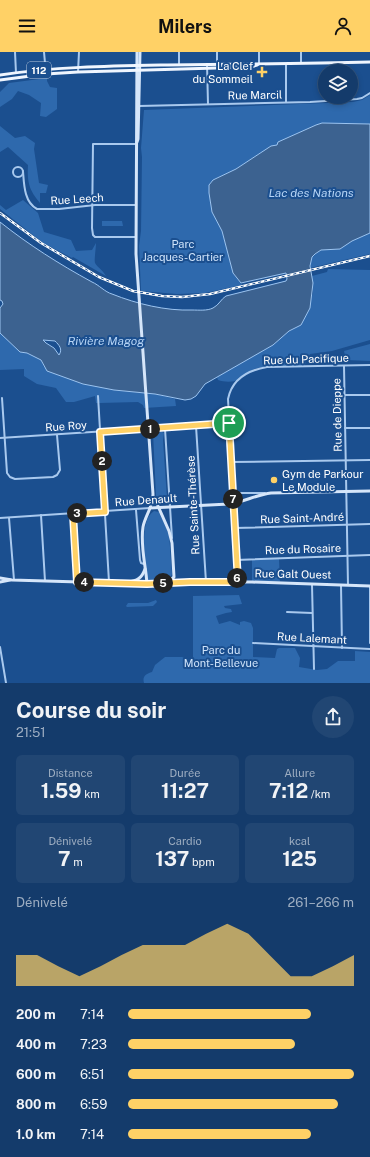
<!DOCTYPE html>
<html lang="fr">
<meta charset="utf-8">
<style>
:root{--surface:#143b6b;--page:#214673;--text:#f1f3f6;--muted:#9dadc1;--line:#33557e;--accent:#ffd166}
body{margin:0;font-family:"Public Sans",sans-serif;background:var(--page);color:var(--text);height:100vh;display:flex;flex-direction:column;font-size:15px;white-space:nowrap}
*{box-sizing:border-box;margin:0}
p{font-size:13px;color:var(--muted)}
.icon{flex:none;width:22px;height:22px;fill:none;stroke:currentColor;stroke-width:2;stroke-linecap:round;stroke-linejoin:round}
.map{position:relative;height:631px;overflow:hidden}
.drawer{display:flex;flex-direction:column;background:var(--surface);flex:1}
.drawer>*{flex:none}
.fabs{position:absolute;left:318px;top:12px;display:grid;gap:8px}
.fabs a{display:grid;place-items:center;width:40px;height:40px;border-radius:50%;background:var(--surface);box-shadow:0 2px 6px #0003,0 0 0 1px var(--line);font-size:20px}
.pin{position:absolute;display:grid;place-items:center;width:34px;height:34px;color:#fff;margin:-17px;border:2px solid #fff;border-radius:50%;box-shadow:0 1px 4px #0007}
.km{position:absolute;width:20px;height:20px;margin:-10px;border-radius:50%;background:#222;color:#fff;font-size:11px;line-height:20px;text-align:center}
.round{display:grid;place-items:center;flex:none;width:42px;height:42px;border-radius:21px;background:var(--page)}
.headline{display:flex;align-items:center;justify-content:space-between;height:68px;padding:0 16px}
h1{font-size:22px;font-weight:700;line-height:30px}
.figures{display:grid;grid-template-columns:repeat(3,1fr);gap:6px;height:68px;padding:4px 16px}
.figures div{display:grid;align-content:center;border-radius:6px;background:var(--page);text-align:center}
.figures b{font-size:20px;font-weight:700}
.figures small{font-size:11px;font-weight:400}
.figures p{font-size:11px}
.chart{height:112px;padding:8px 16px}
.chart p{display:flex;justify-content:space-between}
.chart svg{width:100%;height:72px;margin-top:4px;fill:var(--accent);opacity:.7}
ul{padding:0 16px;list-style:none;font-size:13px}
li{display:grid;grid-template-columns:64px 48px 1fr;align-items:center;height:30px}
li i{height:10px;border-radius:5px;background:var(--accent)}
header{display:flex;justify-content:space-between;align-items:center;height:52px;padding:0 16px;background:var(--accent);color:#111;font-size:18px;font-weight:700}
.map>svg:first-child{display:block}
.green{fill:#2e69ad}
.water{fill:#3c6290;stroke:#9cc4f0;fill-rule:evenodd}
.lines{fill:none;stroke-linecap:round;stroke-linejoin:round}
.minor{stroke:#a9c9ee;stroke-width:2}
.secondary{stroke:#d6e6fa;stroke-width:3}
.primary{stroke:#f0f6ff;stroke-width:3}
.rail-casing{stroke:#fff;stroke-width:2.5}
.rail{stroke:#1b4f8f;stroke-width:1;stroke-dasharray:3;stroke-linecap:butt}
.route-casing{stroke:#fff;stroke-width:8}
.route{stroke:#ffd166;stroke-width:5}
.poi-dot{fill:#ffd166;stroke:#1b4f8f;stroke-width:1.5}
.labels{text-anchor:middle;stroke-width:4;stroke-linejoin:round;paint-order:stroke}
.shield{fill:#1b4f8f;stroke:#bbcadd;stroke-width:1}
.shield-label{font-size:10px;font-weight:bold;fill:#fff}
.poi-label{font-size:11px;fill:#fff;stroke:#1b4f8f;text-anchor:end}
.street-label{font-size:11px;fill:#fff;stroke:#1b4f8f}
.park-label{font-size:11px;fill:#cfe3fa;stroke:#1b4f8f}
.water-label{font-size:12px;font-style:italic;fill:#b5d3f5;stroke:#1b4f8f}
</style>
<header><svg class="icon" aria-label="menu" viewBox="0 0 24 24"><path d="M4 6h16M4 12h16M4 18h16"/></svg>Milers<svg class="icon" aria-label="person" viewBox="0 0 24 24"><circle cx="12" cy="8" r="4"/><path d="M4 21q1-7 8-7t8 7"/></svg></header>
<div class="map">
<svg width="370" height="631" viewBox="0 0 370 631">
<rect width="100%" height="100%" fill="#1b4f8f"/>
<g class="green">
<path d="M47 26V29L50 35 57 36V57L46 65 40 64 41 51 29 43 18 39 12 47 0 55V40L9 31Z"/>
<path d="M370 43V72L322 71 316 73 279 90 277 93 260 101 236 117 213 128 210 131 209 137 212 160 222 179 233 221 242 233 205 241 177 242 141 239 139 194 141 179 142 105 141 96 144 58 353 50 362 48Z"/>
<path d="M0 74 15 86 25 84 35 91 34 97 39 131 48 133 46 141H40V151C29 138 27 130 28 113L8 95 0 100Z"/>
<path d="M23 148 38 161 44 180 71 188 76 199 92 198 96 191C96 196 94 208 95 211 98 216 102 217 106 224L73 205 72 206 43 191 0 157V153L6 158Z"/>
<path d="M102 169H122L123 174H102Z"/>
<path d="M370 181V202L310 216 312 205 321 198 340 196 352 189Z"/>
<path d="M328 217 370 218V288L332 299 310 302 304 314C288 315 270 312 254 317 248 319 245 324 239 327 233 331 224 330 218 328L217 325 222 321 273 293 289 279 301 273 313 241 312 224 327 220Z"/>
<path d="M0 281 20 300 27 301 41 308 44 315 58 323 83 332 114 338 155 342 175 347 176 354 144 356 143 353 138 350 99 351H96L95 344 74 350H66L56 336 37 332 24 324V317L0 318Z"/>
<path d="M370 292V309L346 308 344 299Z"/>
<path d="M153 380H162L164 381 163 388 167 446 166 450 162 452 159 451 156 444Z"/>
<path d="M154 459 159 460 169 482 172 522 170 527 151 529 148 528 147 525C146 508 138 469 154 459Z"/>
<path d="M252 507H279L280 531 252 530Z"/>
<path d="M239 543 242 552 224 554 225 556 231 557 232 560 226 561 216 564 219 572 230 569 240 573V570L244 569 251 571 253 576V605L275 606 277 597 279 596H295L300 606 299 615 317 618 327 617 338 609H355V599L370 600V631H144C142 624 146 622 152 620L155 613 165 605H182L193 609V544Z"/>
<path d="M156 548 157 550 153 554 127 555 126 554 128 551H148Z"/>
</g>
<path class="water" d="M322 71 370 72V181L352 189 340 197 321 198 315 202 312 205 310 214 313 231 310 256 301 273 289 279 273 293 205 332 196 344 191 347 185 348 155 342 114 338 83 332 47 319 41 308 27 301 20 300 0 281V256L3 252 2 249 0 248V170C29 193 59 212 92 230 99 233 105 240 112 242 137 252 166 259 192 258 199 258 207 259 213 256 219 253 221 247 226 244L286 229 287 227 286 221 241 231 233 221 222 179 212 160 209 141V133L213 128 236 117 271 94 277 93 278 90 316 73ZM43 288 55 289C59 293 63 297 59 303L54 296 46 291Z"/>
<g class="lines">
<g class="minor">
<path d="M15 0 16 21"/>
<path d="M44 0 46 22"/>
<path d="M301 11V0"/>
<path d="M207 12 208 52"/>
<path d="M286 12V50"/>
<path d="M179 13V0"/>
<path d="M259 13V0"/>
<path d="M217 16V0"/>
<path d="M78 20 79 0"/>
<path d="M139 54 310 50 357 47 362 46 370 41"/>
<circle cx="18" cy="120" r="5"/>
<path d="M23 119C24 132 24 150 37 157H59L95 153H136"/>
<path d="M136 185H95L93 183 92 176 93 92H136"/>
<path d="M344 314 348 533"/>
<path d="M344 343H370"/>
<path d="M98 344 109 530"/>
<path d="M2 346 7 421 10 425 15 427 53 425 57 423 60 418 57 383"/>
<path d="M196 374 206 530"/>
<path d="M345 376H370"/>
<path d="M165 377 172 486"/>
<path d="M0 386 229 371"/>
<path d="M231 410 370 408"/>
<path d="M233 441H265"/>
<path d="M136 458 140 508 141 511 144 512"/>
<path d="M73 461 77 530"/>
<path d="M41 463 45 529"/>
<path d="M0 466 150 456"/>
<path d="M9 466 14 528"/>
<path d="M235 476 370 472"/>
<path d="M236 508 370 503"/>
<path d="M238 530 228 347C232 327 249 318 267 315L370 313"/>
<path d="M312 533 314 617"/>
<path d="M341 533 342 596"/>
<path d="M370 534V591"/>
<path d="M287 560 312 561"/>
<path d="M253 591 370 597"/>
<path d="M0 595 6 631"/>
</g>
<g class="secondary">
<path d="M137 0 136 202 153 442C153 455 145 464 143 475 140 494 146 514 147 532"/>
<path d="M137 90 138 87 140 0"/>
<path d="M154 445 169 479 172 491 174 525 167 531"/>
<path d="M150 456 229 452C243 450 256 443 271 441L370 439"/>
<path d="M0 526 12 528 147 532 189 530H252L370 534"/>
<path d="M0 530 10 528"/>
<path d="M128 530C137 529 142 526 145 517"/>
</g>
<g class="primary">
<path d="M0 23C53 15 107 14 161 13 230 12 300 12 370 10"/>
<path d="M0 28 46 22 78 20 251 15 257 13"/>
</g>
<g class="rail-casing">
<path id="rail" d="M0 161 41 191 99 225 133 239 162 244 182 245 210 242 370 204"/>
</g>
<use href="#rail" class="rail"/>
</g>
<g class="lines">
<g class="route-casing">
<path id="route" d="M229 371 238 530H190L147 532 77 530 73 462 105 460 100 380Z"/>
</g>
<use href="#route" class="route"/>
</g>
<g class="poi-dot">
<path d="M260 14h4v4h4v4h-4v4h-4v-4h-4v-4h4z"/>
<circle cx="274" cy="428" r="4"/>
</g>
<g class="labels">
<rect class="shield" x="27" y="10" width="24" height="16" rx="3"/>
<g class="shield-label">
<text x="39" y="22">112</text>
</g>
<g class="poi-label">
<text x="253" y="18">La Clef<tspan x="253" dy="13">du Sommeil</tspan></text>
<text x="282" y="426" text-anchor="start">Gym de Parkour<tspan x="282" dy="13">Le Module</tspan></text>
</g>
<g class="street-label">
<text transform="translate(255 43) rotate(-1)" y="4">Rue Marcil</text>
<text transform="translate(77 147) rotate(-4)" y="4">Rue Leech</text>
<text transform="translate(306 307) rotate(-2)" y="4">Rue du Pacifique</text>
<text transform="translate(337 363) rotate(-91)" y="4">Rue de Dieppe</text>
<text transform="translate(66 374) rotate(-4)" y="4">Rue Roy</text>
<text transform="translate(146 448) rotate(-4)" y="4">Rue Denault</text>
<text transform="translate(193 453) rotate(-93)" y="4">Rue Sainte-Thérèse</text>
<text transform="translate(302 466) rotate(-2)" y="4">Rue Saint-André</text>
<text transform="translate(303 497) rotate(-2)" y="4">Rue du Rosaire</text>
<text transform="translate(293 522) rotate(1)" y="4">Rue Galt Ouest</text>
<text transform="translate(312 586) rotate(3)" y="4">Rue Lalemant</text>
</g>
<g class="park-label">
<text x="183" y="196">Parc<tspan x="183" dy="13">Jacques-Cartier</tspan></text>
<text x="221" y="602">Parc du<tspan x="221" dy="13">Mont-Bellevue</tspan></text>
</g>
<g class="water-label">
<text x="311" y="145">Lac des Nations</text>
<text x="106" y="293">Rivière Magog</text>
</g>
</g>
</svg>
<div class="fabs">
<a><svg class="icon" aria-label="layers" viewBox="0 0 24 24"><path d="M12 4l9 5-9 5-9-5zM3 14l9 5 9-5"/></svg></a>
</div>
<div class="pin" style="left:229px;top:371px;background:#1e9e55"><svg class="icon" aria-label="arrive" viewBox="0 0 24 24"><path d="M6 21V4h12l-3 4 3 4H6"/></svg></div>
<b class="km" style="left:150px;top:377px">1</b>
<b class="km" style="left:102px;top:409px">2</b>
<b class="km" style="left:77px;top:461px">3</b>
<b class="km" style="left:84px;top:530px">4</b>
<b class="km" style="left:163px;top:531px">5</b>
<b class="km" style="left:237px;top:526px">6</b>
<b class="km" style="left:233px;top:447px">7</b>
</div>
<section class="drawer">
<div class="headline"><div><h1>Course du soir</h1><p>21:51</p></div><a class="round"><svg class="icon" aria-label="share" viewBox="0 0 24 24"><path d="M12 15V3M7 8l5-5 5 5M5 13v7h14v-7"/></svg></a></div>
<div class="figures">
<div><p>Distance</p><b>1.59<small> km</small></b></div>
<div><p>Durée</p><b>11:27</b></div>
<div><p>Allure</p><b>7:12<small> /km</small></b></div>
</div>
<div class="figures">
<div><p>Dénivelé</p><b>7<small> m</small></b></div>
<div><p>Cardio</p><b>137<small> bpm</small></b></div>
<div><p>kcal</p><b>125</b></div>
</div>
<div class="chart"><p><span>Dénivelé</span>261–266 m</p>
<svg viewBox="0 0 160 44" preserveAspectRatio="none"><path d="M0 44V25L10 25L20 32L30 38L40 32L50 25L60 19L70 19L80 19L90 12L100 6L110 12L120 25L130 38L140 38L150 32L160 25V44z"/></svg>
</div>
<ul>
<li><b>200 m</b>7:14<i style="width:81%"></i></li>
<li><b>400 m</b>7:23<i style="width:74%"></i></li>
<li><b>600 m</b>6:51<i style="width:100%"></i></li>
<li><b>800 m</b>6:59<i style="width:93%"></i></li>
<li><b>1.0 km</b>7:14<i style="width:81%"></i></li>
</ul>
</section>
